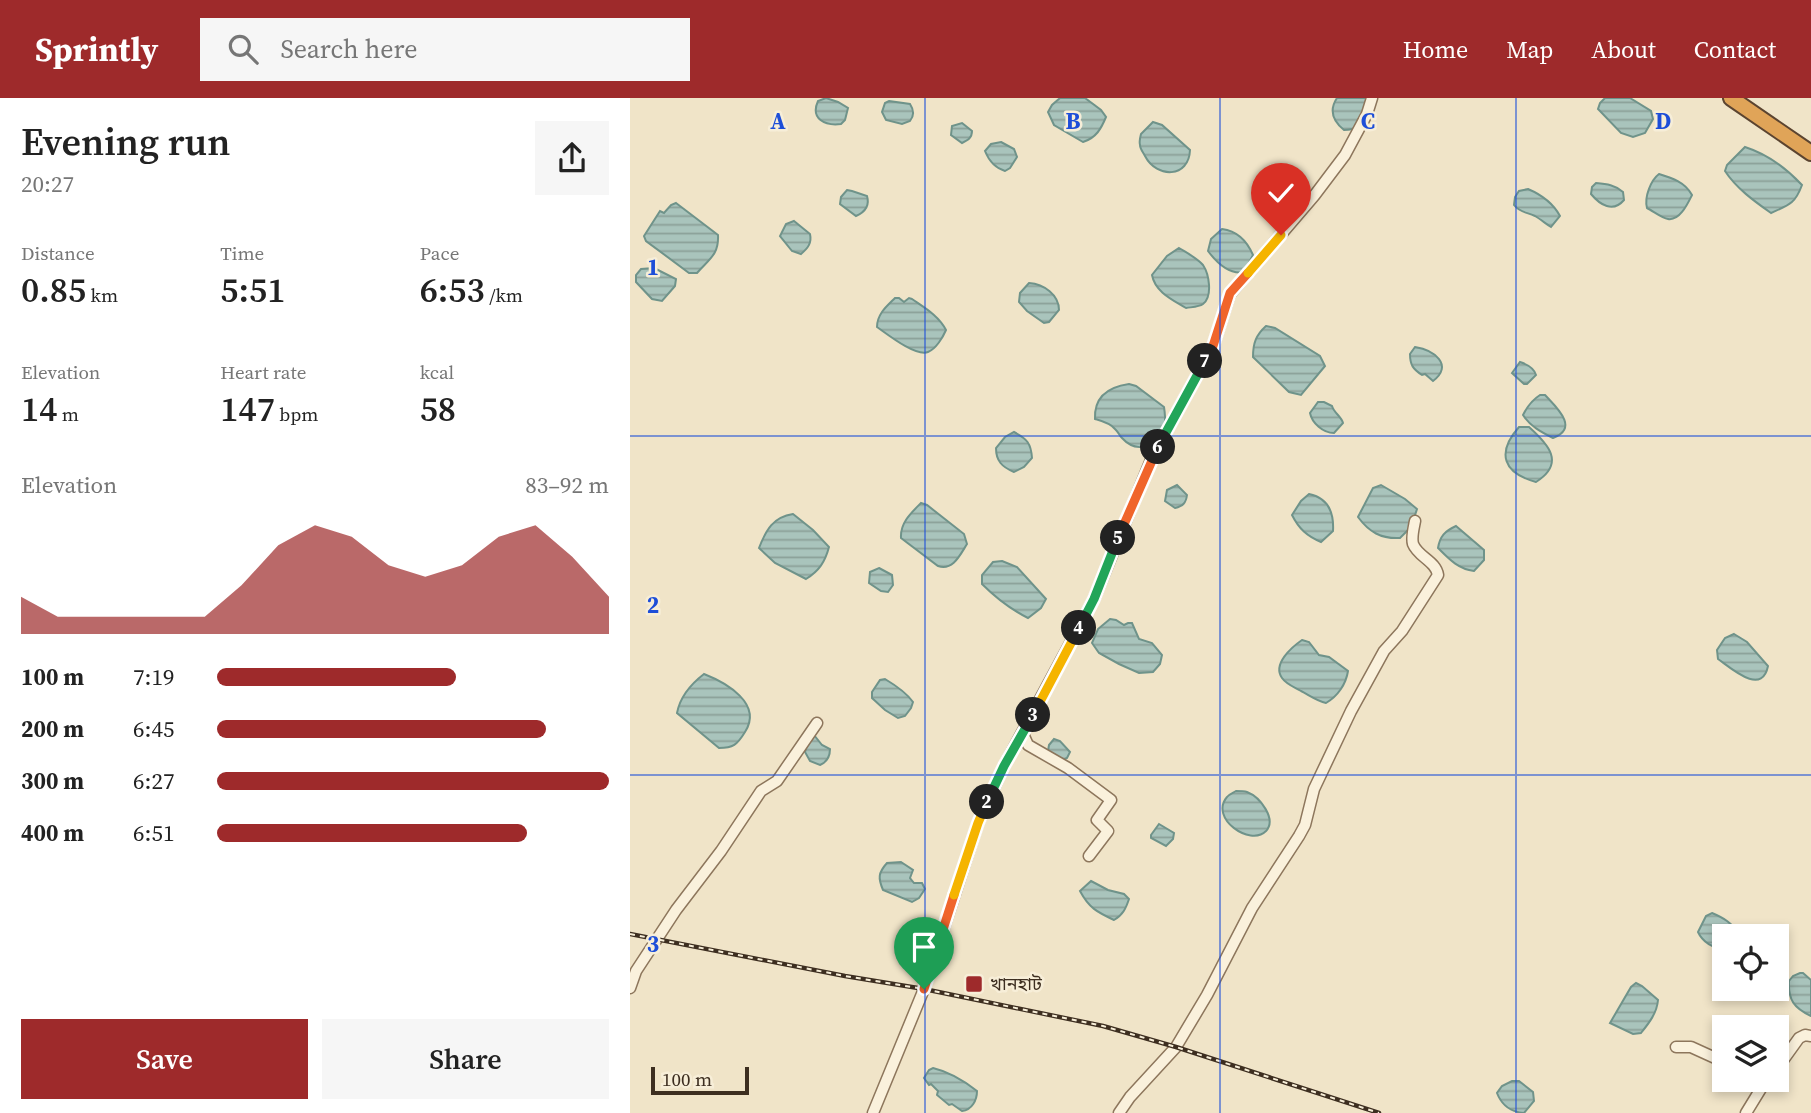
<!DOCTYPE html>
<meta charset="utf-8">
<style>
:root{--surface:#fff;--page:#f6f6f6;--text:#222;--muted:#767676;--accent:#9e2a2b}
body{margin:0;font-family:"Source Serif 4","Noto Sans Bengali",serif;background:var(--page);color:var(--text);height:100vh;display:flex;flex-direction:column;font-size:26px;white-space:nowrap}
*{box-sizing:border-box;margin:0}
p{font-size:23px;color:var(--muted)}
.icon{flex:none;width:38px;height:38px;fill:none;stroke:currentColor;stroke-width:2;stroke-linecap:round;stroke-linejoin:round}
.map{position:relative;flex:1;overflow:hidden}
.side{display:flex;flex-direction:column;background:var(--surface);width:630px}
.side>*{flex:none}
.fabs{position:absolute;left:1082px;top:826px;display:grid;gap:14px}
.fabs a{display:grid;place-items:center;width:77px;height:77px;border-radius:0px;background:var(--surface);box-shadow:0 4px 10px #0003;font-size:35px}
.scale{position:absolute;left:21px;bottom:18px;width:98px;box-sizing:border-box;padding-left:7px;border:4px solid #3d2e20;border-top:0;font-size:19px;line-height:24px;white-space:nowrap;color:#3d2e20;-webkit-text-stroke:5px #f7eed8;paint-order:stroke}
.pin{position:absolute;display:grid;place-items:center;width:60px;height:60px;color:#fff;margin:-72px -30px;border-radius:50% 50% 50% 0;rotate:-45deg;box-shadow:0 0 7px #0007}
.pin .icon{rotate:45deg}
.km{position:absolute;width:35px;height:35px;margin:-18px;border-radius:50%;background:#222;color:#fff;font-size:19px;line-height:35px;text-align:center}
.round{display:grid;place-items:center;flex:none;width:74px;height:74px;border-radius:0px;background:var(--page)}
.head{display:flex;align-items:center;justify-content:space-between;height:119px;padding:0 21px}
h1{font-size:38px;font-weight:600;line-height:52px}
.figures{display:grid;grid-template-columns:repeat(3,1fr);gap:10px;height:119px;padding:7px 21px}
.figures div{display:grid;align-content:center}
.figures b{font-size:35px;font-weight:600}
.figures small{font-size:19px;font-weight:400}
.figures p{font-size:19px}
.chart{height:196px;padding:14px 21px}
.chart p{display:flex;justify-content:space-between}
.chart svg{width:100%;height:126px;margin-top:7px;fill:var(--accent);opacity:.7}
.button{display:flex;gap:14px;margin-top:auto;padding:14px 21px}
.button a{flex:1;height:80px;border-radius:0px;background:var(--accent);color:#fff;font-size:28px;font-weight:600;line-height:80px;text-align:center}
.button a+a{background:var(--page);color:var(--text)}
ul{padding:0 21px;list-style:none;font-size:23px}
li{display:grid;grid-template-columns:112px 84px 1fr;align-items:center;height:52px}
li i{height:18px;border-radius:9px;background:var(--accent)}
header{display:flex;align-items:center;gap:42px;box-sizing:border-box;height:98px;padding:0 35px;background:var(--accent);color:#fff}
header strong{font-size:33px}
nav{display:flex;gap:38px;margin-inline-start:auto;font-size:24px}
.search{width:490px;height:63px;background:var(--page);display:flex;align-items:center;gap:18px;box-sizing:border-box;padding:0 24px;border-radius:0px;color:var(--muted);font-size:26px}
main{display:flex;flex:1;min-height:0}
.map>svg:first-child{display:block}
.water{fill:url(#water-rules);stroke:#6f938a;stroke-width:2}
.lines{fill:none;stroke-linecap:round;stroke-linejoin:round}
.minor-casing{stroke:#8d765c;stroke-width:13}
.highway-casing{stroke:#5b4430;stroke-width:18}
.minor{stroke:#faf1dc;stroke-width:10}
.highway{stroke:#e0a458;stroke-width:14}
.rail-casing{stroke:#3d2e20;stroke-width:4.5}
.rail{stroke:#f7eed8;stroke-width:2;stroke-dasharray:5;stroke-linecap:butt}
.split-1-casing{stroke:#fff;stroke-width:14}
.split-2-casing{stroke:#fff;stroke-width:14}
.split-3-casing{stroke:#fff;stroke-width:14}
.split-4-casing{stroke:#fff;stroke-width:14}
.split-5-casing{stroke:#fff;stroke-width:14}
.split-6-casing{stroke:#fff;stroke-width:14}
.split-7-casing{stroke:#fff;stroke-width:14}
.split-8-casing{stroke:#fff;stroke-width:14}
.split-9-casing{stroke:#fff;stroke-width:14}
.split-1{stroke:#f0652b;stroke-width:9}
.split-2{stroke:#f5b400;stroke-width:9}
.split-3{stroke:#22a559;stroke-width:9}
.split-4{stroke:#f5b400;stroke-width:9}
.split-5{stroke:#22a559;stroke-width:9}
.split-6{stroke:#f0652b;stroke-width:9}
.split-7{stroke:#22a559;stroke-width:9}
.split-8{stroke:#f0652b;stroke-width:9}
.split-9{stroke:#f5b400;stroke-width:9}
.grid{fill:none;stroke:#1d4ed8;stroke-width:2;stroke-opacity:0.55}
.poi-dot{fill:#9e2a2b;stroke:#f7eed8;stroke-width:2.5}
.labels{text-anchor:middle;stroke-width:5;stroke-linejoin:round;paint-order:stroke}
.poi-label{font-size:18px;fill:#3d2e20;stroke:#f7eed8;text-anchor:start}
.grid-label{font-size:23px;text-anchor:middle;font-weight:bold;fill:#1d4ed8;stroke:#f7eed8;stroke-width:5;stroke-linejoin:round;paint-order:stroke}
</style>
<header>
<strong>Sprintly</strong>
<div class="search"><svg class="icon" aria-label="search" viewBox="0 0 24 24"><circle cx="10" cy="10" r="6"/><path d="M15 15l6 6"/></svg>Search here</div>
<nav><a>Home</a><a>Map</a><a>About</a><a>Contact</a></nav>
</header>
<main>
<section class="side">
<div class="head"><div><h1>Evening run</h1><p>20:27</p></div><a class="round"><svg class="icon" aria-label="share" viewBox="0 0 24 24"><path d="M12 15V3M7 8l5-5 5 5M5 13v7h14v-7"/></svg></a></div>
<div class="figures">
<div><p>Distance</p><b>0.85<small> km</small></b></div>
<div><p>Time</p><b>5:51</b></div>
<div><p>Pace</p><b>6:53<small> /km</small></b></div>
</div>
<div class="figures">
<div><p>Elevation</p><b>14<small> m</small></b></div>
<div><p>Heart rate</p><b>147<small> bpm</small></b></div>
<div><p>kcal</p><b>58</b></div>
</div>
<div class="chart"><p><span>Elevation</span>83–92 m</p>
<svg viewBox="0 0 160 44" preserveAspectRatio="none"><path d="M0 44V31L10 38L20 38L30 38L40 38L50 38L60 27L70 13L80 6L90 10L100 20L110 24L120 20L130 10L140 6L150 17L160 31V44z"/></svg>
</div>
<ul>
<li><b>100 m</b>7:19<i style="width:61%"></i></li>
<li><b>200 m</b>6:45<i style="width:84%"></i></li>
<li><b>300 m</b>6:27<i style="width:100%"></i></li>
<li><b>400 m</b>6:51<i style="width:79%"></i></li>
</ul>
<div class="button"><a>Save</a><a>Share</a></div>
</section>
<div class="map">
<svg width="1181" height="1015" viewBox="0 0 1181 1015">
<defs>
<pattern id="water-rules" width="6" height="5" patternUnits="userSpaceOnUse" patternTransform="scale(1.75)"><rect width="6" height="5" fill="#a9c4bc"/><path d="M0 2.5h6" fill="none" stroke="#8ba098"/></pattern>
</defs>
<rect width="100%" height="100%" fill="#f0e4c8"/>
<g class="water">
<path d="M196 0 208 4 218 10 215 22 211 26C195 28 180 21 188 3Z"/>
<path d="M430 0H455L471 12 476 19C471 31 466 40 453 44L424 27 418 14 422 7Z"/>
<path d="M707 0H736C738 8 733 22 726 29 723 32 719 32 714 32 703 23 699 12 707 0Z"/>
<path d="M975 0H1000L1021 13 1023 21 1015 35 1003 39 991 35 968 11 970 5Z"/>
<path d="M259 3 280 6C284 12 284 18 280 23L272 26 256 22 252 14 255 5Z"/>
<path d="M523 24 532 27 560 52C559 80 527 81 515 58 513 54 510 51 510 47 509 44 510 40 511 36Z"/>
<path d="M332 25 342 33C342 40 338 42 332 45L321 37 322 28Z"/>
<path d="M371 44 384 51 387 59 380 70 375 73C365 70 359 63 355 53L361 46Z"/>
<path d="M1115 49C1137 56 1156 70 1172 87 1165 106 1159 107 1141 115 1124 103 1106 90 1095 73L1097 67Z"/>
<path d="M1029 76C1042 80 1055 84 1062 97 1058 105 1050 123 1038 121 1032 120 1023 113 1017 110 1014 99 1021 82 1029 76Z"/>
<path d="M966 85C977 86 985 87 993 94L994 102C983 115 970 107 961 96L962 89Z"/>
<path d="M898 91C912 97 923 105 930 118L921 129C915 125 910 121 905 118 897 114 890 115 884 107L885 99 889 93Z"/>
<path d="M217 92 222 93 237 98C240 108 235 114 226 118L210 106 211 99Z"/>
<path d="M46 105 88 137C89 157 79 161 67 175H59L16 143 14 138 30 113 34 115 41 107Z"/>
<path d="M164 123 180 136C182 145 178 150 171 156L162 153 150 138 156 126Z"/>
<path d="M592 131C607 133 617 143 623 157L614 174C599 177 587 165 578 153L581 141Z"/>
<path d="M549 150C557 155 567 160 573 167 579 176 583 198 573 206 569 209 562 209 556 210 543 202 525 194 522 177L537 158Z"/>
<path d="M24 170 46 181 45 188 32 203 22 201 6 184V177L11 171Z"/>
<path d="M399 185C414 186 429 197 429 212L419 224 414 225 397 213 389 204 390 195Z"/>
<path d="M265 200H269L274 204 279 200 282 201C295 210 309 218 316 232 313 239 306 251 298 254 286 259 257 236 247 229 247 216 257 208 265 200Z"/>
<path d="M636 228 645 230 690 258 695 268 671 297 659 294 623 259C623 245 626 237 636 228Z"/>
<path d="M785 249C804 252 824 267 803 283L795 276 792 277C783 271 780 267 780 256Z"/>
<path d="M890 264C896 266 904 270 906 277L897 286H894L882 275Z"/>
<path d="M499 286 506 288 534 309C536 322 536 331 527 341 517 353 502 351 492 340 488 336 490 336 485 331 480 325 472 323 465 321 464 299 478 289 499 286Z"/>
<path d="M910 297H915C926 309 950 330 923 340 911 334 900 328 893 317 897 309 902 302 910 297Z"/>
<path d="M688 304H694L702 308C704 315 711 318 713 325L704 335C693 335 682 325 680 315Z"/>
<path d="M889 329H899C918 346 936 365 906 384 873 375 866 355 889 329Z"/>
<path d="M384 334C397 341 401 345 402 360L394 369 384 374C372 369 366 363 366 350L375 339Z"/>
<path d="M547 387 557 397C556 405 553 408 545 410L535 403 537 392Z"/>
<path d="M751 387 775 401 787 411 781 429 770 440C751 441 739 434 728 419L743 390Z"/>
<path d="M679 396C699 400 704 415 703 433L691 444C677 438 669 431 662 417L671 403Z"/>
<path d="M291 405 297 407 334 436 337 446C330 457 323 473 308 468L271 440C270 425 281 415 291 405Z"/>
<path d="M163 416 183 432 199 449C195 464 189 473 176 481L145 465 129 450C136 432 143 419 163 416Z"/>
<path d="M826 428 854 452V462L844 473C828 471 819 461 808 450 810 438 815 433 826 428Z"/>
<path d="M372 463 387 469 416 501 411 510 398 520C380 511 366 500 352 486V477L363 464Z"/>
<path d="M249 470 262 477 263 487 258 494 251 493 239 485 240 474Z"/>
<path d="M480 521 486 522 494 527 498 525H502L509 541 522 545 532 557 530 566 523 574 509 575 489 566 469 555 462 545 468 531Z"/>
<path d="M1104 536 1117 544 1138 568C1132 598 1102 571 1088 561L1087 552 1095 540Z"/>
<path d="M672 542 679 544 689 557 699 559 718 573C716 586 708 598 696 605 687 603 679 597 671 593 664 589 656 586 652 580 642 566 662 549 672 542Z"/>
<path d="M74 576C97 585 133 606 115 634 107 647 103 650 89 650L47 615C50 599 61 586 74 576Z"/>
<path d="M255 581C265 587 276 594 283 604L281 610 275 618 268 620 255 612 242 600V594L250 582Z"/>
<path d="M184 637 192 647 200 651C200 659 197 664 190 667L180 663 175 654 178 644Z"/>
<path d="M424 641 430 643 440 654 437 660 433 662 429 661 418 653 419 647Z"/>
<path d="M606 693C610 693 614 693 617 694 630 699 647 721 636 733 620 749 579 720 597 699 599 696 603 695 606 693Z"/>
<path d="M529 726 544 735 543 741 536 748 521 740V737Z"/>
<path d="M271 764 283 772 280 780 284 785H292L295 791 289 800 282 804 253 792C248 780 248 775 257 765Z"/>
<path d="M461 783 478 792 494 796 499 801C496 810 493 817 484 822 467 814 459 810 450 793Z"/>
<path d="M1082 815C1094 820 1102 825 1109 836L1108 838H1094V853C1083 849 1073 845 1068 834L1076 818Z"/>
<path d="M1170 875H1173L1181 882V918C1164 910 1158 902 1159 883L1163 878Z"/>
<path d="M1006 885 1012 888 1028 902C1027 915 1019 925 1011 935L1003 936 980 925 1001 889Z"/>
<path d="M303 970C320 974 333 982 347 993 347 1002 342 1012 332 1013L322 1006 319 1007 307 997 308 993 301 986 299 987 294 980 299 972Z"/>
<path d="M882 983H889L903 994 904 1003 894 1015C881 1014 872 1008 867 995L872 988Z"/>
</g>
<g class="lines">
<g class="minor-casing">
<g id="minor">
<path d="M393 636 398 647 438 670 481 702 467 722 478 733 459 758"/>
<path d="M0 890 6 873 46 812 91 753 131 693 147 683 187 625"/>
<path d="M1046 949H1061L1094 964"/>
<path d="M1146 972 1169 940 1175 937 1181 938"/>
<path d="M243 1015 294 891 348 725 374 668 464 501 521 362 583 248 600 196 684 98 715 57 737 16 742 0"/>
<path d="M489 1015 500 999 546 949 577 897 622 810 669 738 675 727 684 691 721 613 754 553 772 533 808 477C806 463 788 459 783 446 781 439 784 429 785 423"/>
<path d="M1116 1015 1135 984"/>
</g>
</g>
<g class="highway-casing">
<path id="highway" d="M1101 0 1181 55"/>
</g>
<use href="#minor" class="minor"/>
<use href="#highway" class="highway"/>
<g class="rail-casing">
<path id="rail" d="M0 836 215 878 294 891 473 928 546 949 749 1015"/>
</g>
<use href="#rail" class="rail"/>
</g>
<g class="lines">
<g class="split-1-casing">
<path id="split-1" d="M294 891 324 797"/>
</g>
<g class="split-2-casing">
<path id="split-2" d="M324 797 348 725 357 704"/>
</g>
<g class="split-3-casing">
<path id="split-3" d="M357 704 374 668 403 617"/>
</g>
<g class="split-4-casing">
<path id="split-4" d="M403 617 449 530"/>
</g>
<g class="split-5-casing">
<path id="split-5" d="M449 530 464 501 488 440"/>
</g>
<g class="split-6-casing">
<path id="split-6" d="M488 440 528 349"/>
</g>
<g class="split-7-casing">
<path id="split-7" d="M528 349 575 263"/>
</g>
<g class="split-8-casing">
<path id="split-8" d="M575 263 583 248 600 195 618 175"/>
</g>
<g class="split-9-casing">
<path id="split-9" d="M618 175 651 137"/>
</g>
<use href="#split-1" class="split-1"/>
<use href="#split-2" class="split-2"/>
<use href="#split-3" class="split-3"/>
<use href="#split-4" class="split-4"/>
<use href="#split-5" class="split-5"/>
<use href="#split-6" class="split-6"/>
<use href="#split-7" class="split-7"/>
<use href="#split-8" class="split-8"/>
<use href="#split-9" class="split-9"/>
</g>
<path class="grid" d="M295 0V1015M590 0V1015M886 0V1015M0 338H1181M0 677H1181"/>
<rect class="poi-dot" x="335" y="877" width="18" height="18" rx="3.5"/>
<g class="labels">
<g class="poi-label">
<text x="360" y="892">খানহাট</text>
</g>
</g>
<g class="grid-label">
<text x="148" y="31">A</text>
<text x="443" y="31">B</text>
<text x="738" y="31">C</text>
<text x="1033" y="31">D</text>
<text x="23" y="177">1</text>
<text x="23" y="515">2</text>
<text x="23" y="854">3</text>
</g>
</svg>
<div class="fabs">
<a><svg class="icon" aria-label="locate" viewBox="0 0 24 24"><circle cx="12" cy="12" r="6"/><path d="M12 2v4M12 18v4M2 12h4M18 12h4"/></svg></a>
<a><svg class="icon" aria-label="layers" viewBox="0 0 24 24"><path d="M12 4l9 5-9 5-9-5zM3 14l9 5 9-5"/></svg></a>
</div>
<div class="scale">100 m</div>
<div class="pin" style="left:294px;top:891px;background:#1e9e55"><svg class="icon" aria-label="arrive" viewBox="0 0 24 24"><path d="M6 21V4h12l-3 4 3 4H6"/></svg></div>
<div class="pin" style="left:651px;top:137px;background:#d93025"><svg class="icon" aria-label="check" viewBox="0 0 24 24"><path d="M5 12l5 5 9-10"/></svg></div>
<b class="km" style="left:357px;top:704px">2</b>
<b class="km" style="left:403px;top:617px">3</b>
<b class="km" style="left:449px;top:530px">4</b>
<b class="km" style="left:488px;top:440px">5</b>
<b class="km" style="left:528px;top:349px">6</b>
<b class="km" style="left:575px;top:263px">7</b>
</div>
</main>
